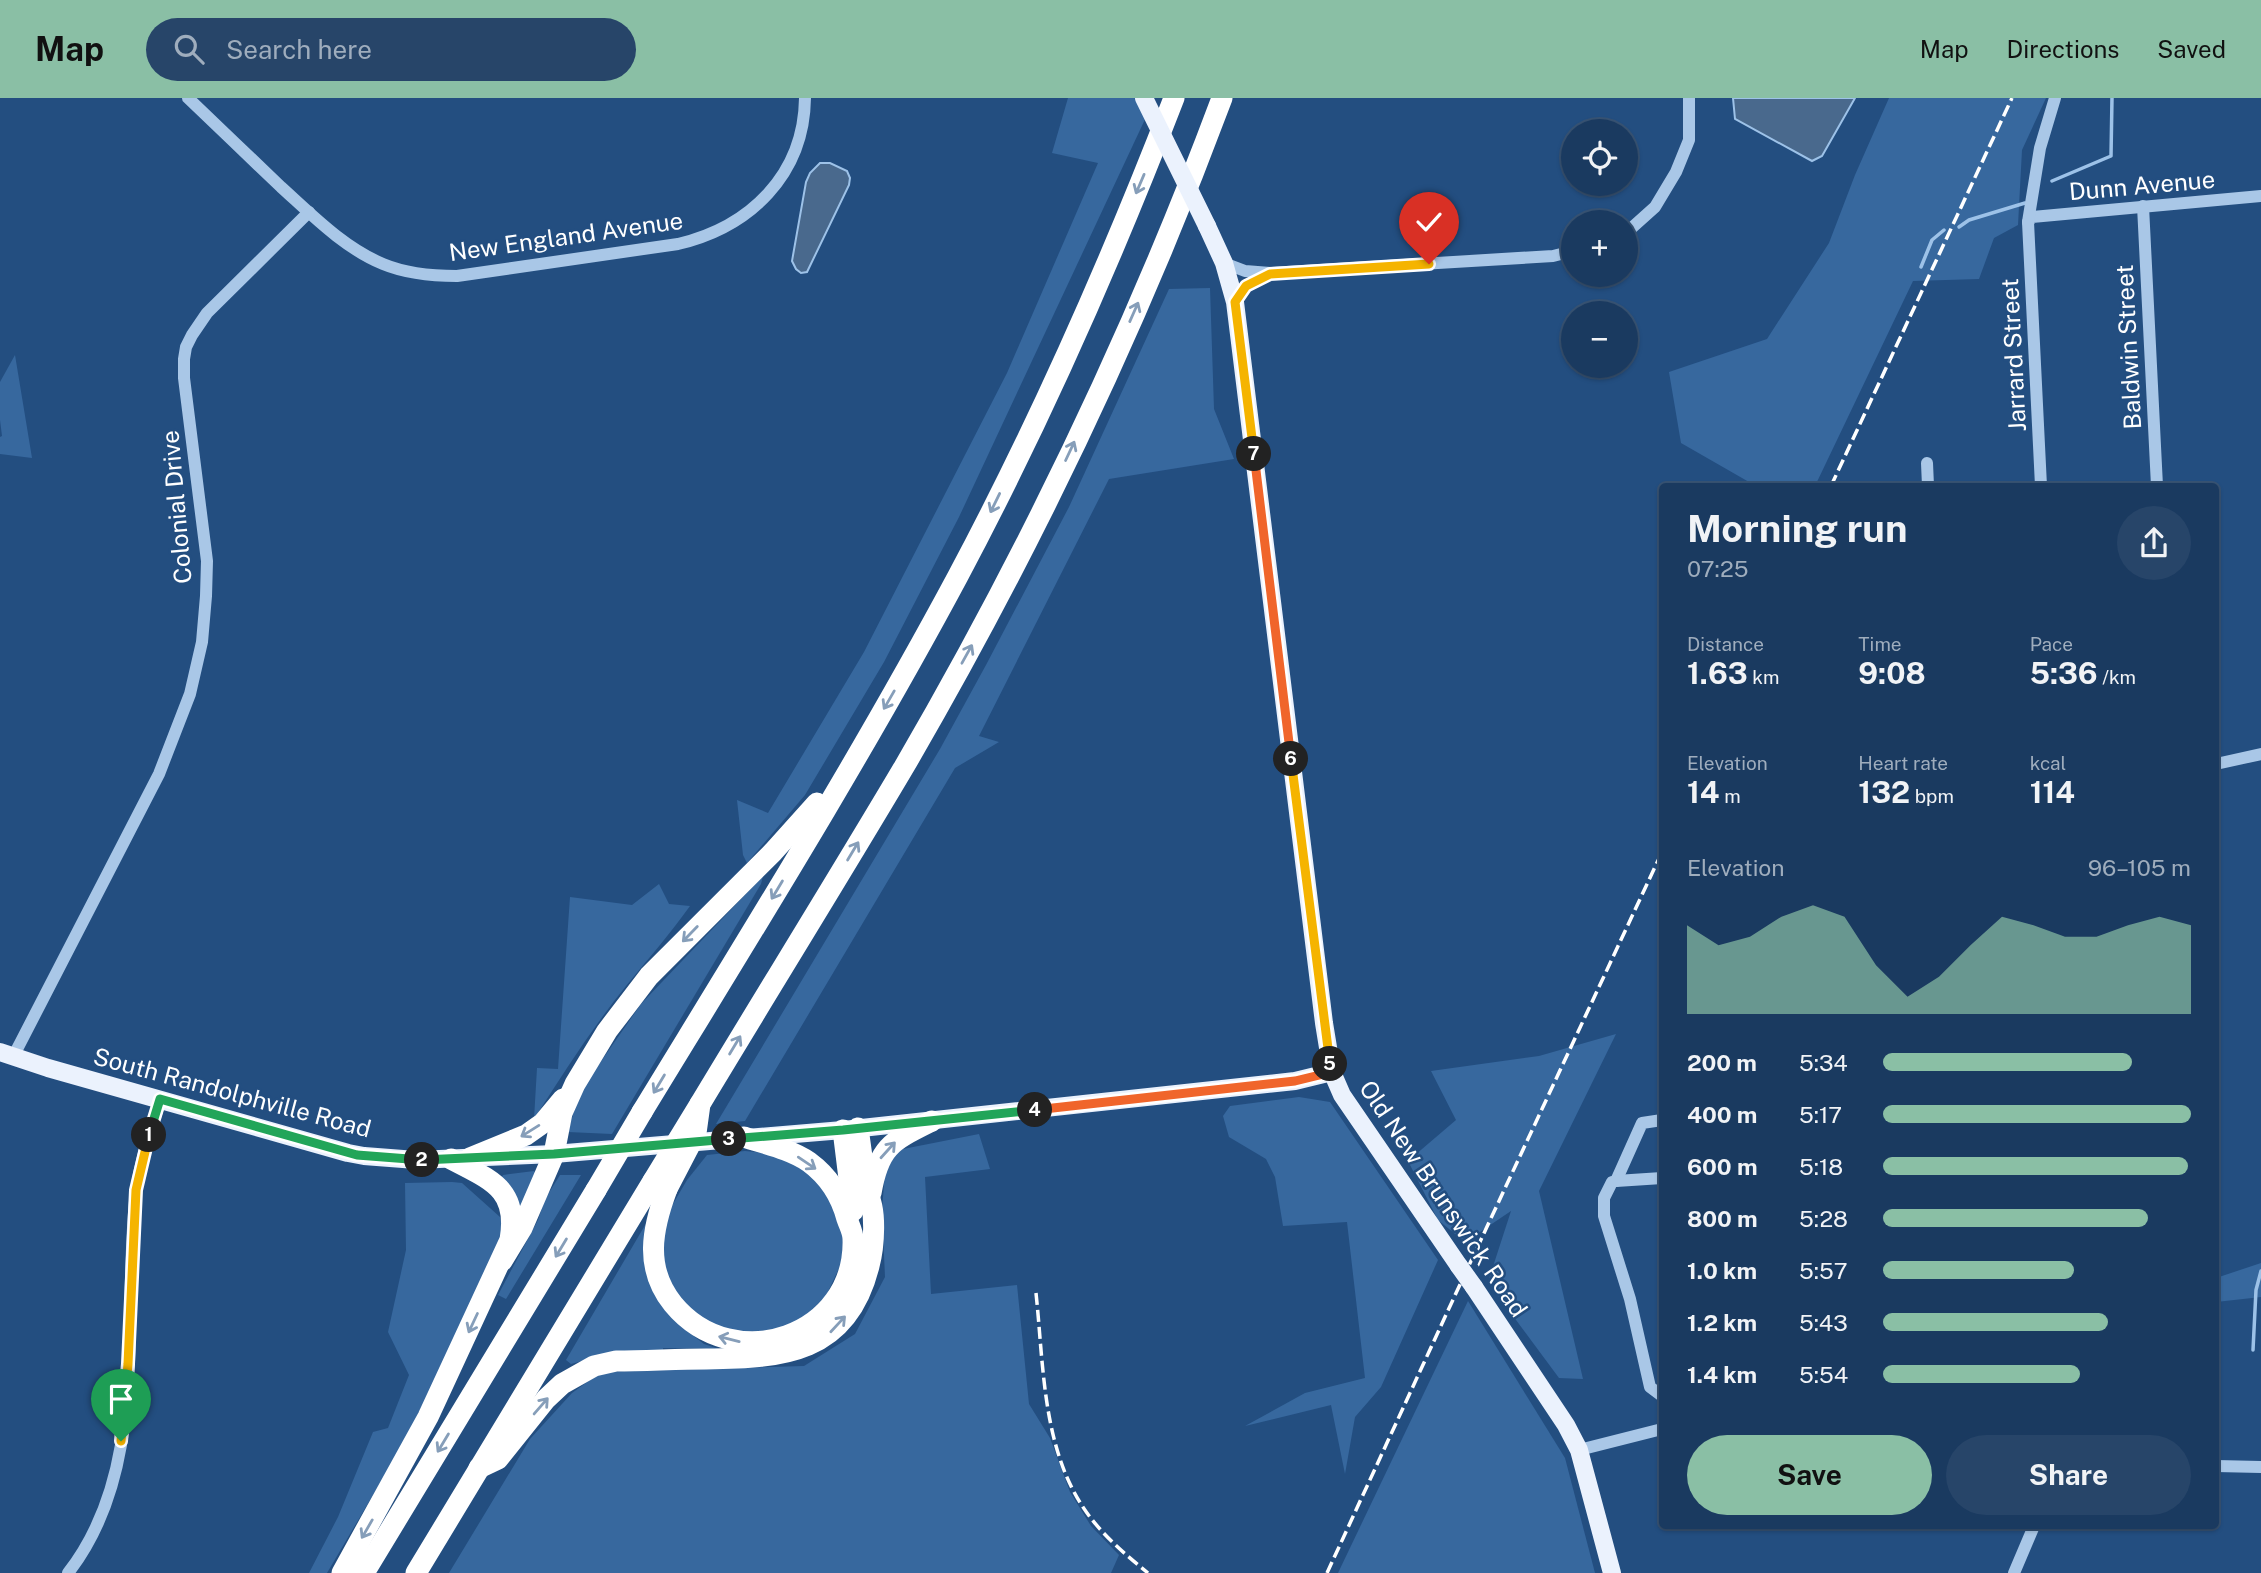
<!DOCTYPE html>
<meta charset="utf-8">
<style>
:root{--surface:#1a3a60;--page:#274569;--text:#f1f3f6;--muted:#9fadbd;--line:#385475;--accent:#8abfa5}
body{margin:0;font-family:"Public Sans",sans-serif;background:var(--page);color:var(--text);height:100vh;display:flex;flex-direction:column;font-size:26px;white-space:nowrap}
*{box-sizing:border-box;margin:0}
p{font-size:23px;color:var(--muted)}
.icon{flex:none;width:38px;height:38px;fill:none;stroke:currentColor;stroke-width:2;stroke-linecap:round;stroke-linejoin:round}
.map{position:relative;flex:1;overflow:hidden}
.sheet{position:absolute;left:1659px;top:385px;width:560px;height:1046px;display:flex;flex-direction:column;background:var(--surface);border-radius:7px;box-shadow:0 2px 5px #0004,0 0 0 2px var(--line)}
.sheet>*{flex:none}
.controls{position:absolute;left:1561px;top:21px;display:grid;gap:14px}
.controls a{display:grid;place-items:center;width:77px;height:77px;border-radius:50%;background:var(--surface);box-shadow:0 2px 5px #0004,0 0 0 2px var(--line);font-size:35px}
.pin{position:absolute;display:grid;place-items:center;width:60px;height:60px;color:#fff;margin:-72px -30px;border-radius:50% 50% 50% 0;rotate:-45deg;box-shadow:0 0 7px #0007}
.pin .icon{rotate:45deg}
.km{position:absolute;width:35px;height:35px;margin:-18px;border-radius:50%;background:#222;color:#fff;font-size:19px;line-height:35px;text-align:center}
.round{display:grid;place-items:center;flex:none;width:74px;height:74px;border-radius:37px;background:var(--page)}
.headline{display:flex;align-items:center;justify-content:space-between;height:119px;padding:0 28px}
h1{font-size:38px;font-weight:700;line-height:52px}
.metrics{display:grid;grid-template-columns:repeat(3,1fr);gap:10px;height:119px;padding:7px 28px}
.metrics div{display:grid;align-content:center}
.metrics b{font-size:30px;font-weight:700}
.metrics small{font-size:19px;font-weight:400}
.metrics p{font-size:19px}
.chart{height:196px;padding:14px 28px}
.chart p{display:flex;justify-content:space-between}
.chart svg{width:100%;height:126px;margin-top:7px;fill:var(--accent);opacity:.7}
.button{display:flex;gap:14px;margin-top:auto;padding:14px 28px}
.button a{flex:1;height:80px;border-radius:42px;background:var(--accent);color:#111;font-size:28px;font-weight:700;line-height:80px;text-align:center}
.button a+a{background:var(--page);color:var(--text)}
ul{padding:0 28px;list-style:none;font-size:23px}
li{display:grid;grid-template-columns:112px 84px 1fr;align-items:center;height:52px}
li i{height:18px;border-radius:9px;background:var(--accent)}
header{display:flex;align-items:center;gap:42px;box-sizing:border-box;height:98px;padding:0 35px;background:var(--accent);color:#111}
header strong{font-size:33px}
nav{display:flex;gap:38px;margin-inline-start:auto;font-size:24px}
.search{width:490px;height:63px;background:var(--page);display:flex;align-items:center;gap:18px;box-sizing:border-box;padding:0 24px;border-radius:38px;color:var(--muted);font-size:26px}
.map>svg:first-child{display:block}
.green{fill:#37689e}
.water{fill:#49698d;stroke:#9dc2e8;stroke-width:2}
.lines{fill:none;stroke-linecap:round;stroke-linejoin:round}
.stream{stroke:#9dc2e8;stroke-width:3.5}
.minor{stroke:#a9c7e7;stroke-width:12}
.major{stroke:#ebf2fd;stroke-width:18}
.highway{stroke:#fff;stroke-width:21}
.rail{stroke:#fff;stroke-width:3.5;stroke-dasharray:12 5;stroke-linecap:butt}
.major-bridge{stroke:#ebf2fd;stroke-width:18}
.highway-bridge{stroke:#fff;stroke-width:21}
.oneway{stroke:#869eb9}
.split-1-casing{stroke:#fff;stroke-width:14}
.split-2-casing{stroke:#fff;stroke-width:14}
.split-3-casing{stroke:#fff;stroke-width:14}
.split-4-casing{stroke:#fff;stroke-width:14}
.split-5-casing{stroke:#fff;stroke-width:14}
.split-6-casing{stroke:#fff;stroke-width:14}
.split-7-casing{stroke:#fff;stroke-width:14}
.split-8-casing{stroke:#fff;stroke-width:14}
.split-1{stroke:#f5b400;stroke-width:9}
.split-2{stroke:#22a559;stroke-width:9}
.split-3{stroke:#22a559;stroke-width:9}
.split-4{stroke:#22a559;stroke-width:9}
.split-5{stroke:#f0652b;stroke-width:9}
.split-6{stroke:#f5b400;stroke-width:9}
.split-7{stroke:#f0652b;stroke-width:9}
.split-8{stroke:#f5b400;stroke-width:9}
.labels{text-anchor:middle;stroke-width:5;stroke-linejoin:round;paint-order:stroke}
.street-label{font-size:24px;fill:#fff;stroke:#234e80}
</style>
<header>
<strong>Map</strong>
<div class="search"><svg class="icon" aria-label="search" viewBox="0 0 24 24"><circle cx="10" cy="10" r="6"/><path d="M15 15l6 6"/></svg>Search here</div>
<nav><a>Map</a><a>Directions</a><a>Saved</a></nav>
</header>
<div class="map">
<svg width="2261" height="1475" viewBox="0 0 2261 1475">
<rect width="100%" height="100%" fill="#234e80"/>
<g class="green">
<path d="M1068 0H1135L1147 17 959 419 884 564 805 697 747 765 743 757 737 702 768 715 864 554 1007 275 1098 65 1052 55Z"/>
<path d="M1889 0H2046L2022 52 2018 127 1994 140 1979 181 1913 183 1815 388H1749V384L1681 345 1669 274 1767 241 1829 145 1855 77Z"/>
<path d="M1210 190 1214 311 1234 361 1109 381 979 638 999 644 955 670 745 1023 716 1026 940 651 986 567 1069 409 1169 191Z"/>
<path d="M15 257 32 360 0 356V339L2 338 0 322V284Z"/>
<path d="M763 778 761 786 612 1036 568 1034 579 995 641 906Z"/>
<path d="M659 786 669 806 690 808C670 836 648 861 626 888 592 930 563 976 534 1021L537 970 558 971 570 799 632 807Z"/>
<path d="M1616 936 1539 1093 1583 1281 1559 1280 1488 1184 1511 1113 1465 1144 1438 1122 1408 1063 1456 1022 1431 973 1539 958Z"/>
<path d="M1299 999 1330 1004 1438 1162 1381 1289 1355 1319 1345 1376 1331 1307 1245 1328 1305 1295 1365 1280 1347 1124 1283 1128 1275 1079 1266 1061 1229 1039 1223 1018 1230 1008Z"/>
<path d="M979 1036 990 1071 925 1079 931 1196 1017 1187 1029 1306 1050 1340 1070 1394 1091 1428 1119 1457 1111 1475H449L530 1341 572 1295 601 1274 804 1268 855 1236 885 1179 882 1113 885 1072 898 1052Z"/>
<path d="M745 1053 779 1056 797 1063 828 1094 843 1137 842 1164 826 1198 802 1221 789 1230 731 1236 686 1212 662 1168 663 1123 687 1082 707 1057Z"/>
<path d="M534 1073 536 1076 519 1123 509 1089 502 1079 503 1077Z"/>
<path d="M560 1077H581L506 1201 498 1197 538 1122 545 1101Z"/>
<path d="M452 1084 462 1085 500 1119 504 1139 406 1341 327 1475H309L338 1419 373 1334 388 1330 409 1277 388 1234 406 1152 405 1085Z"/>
<path d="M651 1117 647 1134 692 1232 691 1236 704 1246 719 1251 663 1250V1254L608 1256 571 1266 566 1262Z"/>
<path d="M2261 1165V1199L2216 1204V1180Z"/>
<path d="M1468 1203 1565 1360 1595 1475H1338Z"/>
</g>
<g class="water">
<path d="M1733 0H1855L1822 58 1812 63 1735 21Z"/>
<path d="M820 65H830L847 73 850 80 849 87 807 174 801 175 796 171 792 163 806 84 810 75Z"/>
</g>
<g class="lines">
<g class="stream">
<path d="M2052 83 2111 58 2112 0"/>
<path d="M1959 129 1969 122 2025 105"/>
<path d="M1921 169 1932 142 1944 132"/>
<path d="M2253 1252 2256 1192 2261 1173"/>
</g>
<g class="minor">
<path d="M188 0C219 30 250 59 281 89 312 117 344 150 383 166 407 176 432 178 457 178L678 146C750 129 804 77 805 0"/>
<path d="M2143 108 2157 388"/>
<path d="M2028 124 2032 119 2261 98"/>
<path d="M1626 135 1655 109 1676 74 1689 42V0"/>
<path d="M1224 165 1245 173 1270 175 1553 158 1573 153"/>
<path d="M1235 204 1246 188 1270 176"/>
<path d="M1927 365 1928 388"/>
<path d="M2041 388 2028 124 2040 50 2055 0"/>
<path d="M2216 666 2261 656"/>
<path d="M13 959 159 676 190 596 202 544 206 498 207 463 184 280V261L186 249 192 237 207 215 309 114"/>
<path d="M1662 1022 1642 1025 1616 1083 1612 1084 1604 1100V1118L1630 1201 1650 1289 1662 1298"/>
<path d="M1616 1083 1662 1080"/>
<path d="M1579 1352 1662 1331"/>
<path d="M2216 1368 2261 1369"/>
<path d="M68 1475C151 1369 121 1218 136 1094 140 1063 151 1031 161 1001"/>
<path d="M2014 1475 2034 1428"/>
</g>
<g class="major">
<path d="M1207 128 1224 165 1235 204 1324 925 1332 974 1342 997 1459 1168"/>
<path d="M0 954 48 970 348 1055 364 1058 416 1062 554 1056 843 1032 1295 983 1332 974"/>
<path d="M1474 1189 1566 1327 1579 1352 1612 1475"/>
</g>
<g class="highway">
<path d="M642 1014C750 837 860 661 958 478 1040 324 1111 163 1174 0"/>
<path d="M843 1032 853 1113"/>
<path d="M696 1035 700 1006C768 893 837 782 904 669 1028 456 1136 231 1222 0"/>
<path d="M470 1060 526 1037 543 1025 563 1001"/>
<path d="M667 1091C652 1131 644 1170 673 1206 734 1280 856 1238 853 1141 853 1134 849 1127 847 1121 841 1098 828 1078 809 1064 790 1051 765 1046 744 1039"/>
<path d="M871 1095C879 1048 892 1043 932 1023"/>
<path d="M502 1163 522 1130 554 1056 562 1015 575 986 607 933 649 878 773 754 817 705"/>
<path d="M479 1370 498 1361 546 1301 562 1286 594 1268 616 1263C646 1263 676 1261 706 1261 783 1260 847 1256 869 1168 874 1149 877 1111 867 1095L858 1030"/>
<path d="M342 1475 428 1319 510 1142C519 1090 490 1082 451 1061"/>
<path d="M364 1475 596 1092"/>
<path d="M416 1475 653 1083"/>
</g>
<g class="rail">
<path d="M1831 388 2012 0"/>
<path d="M1036 1195C1044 1270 1042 1356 1090 1419 1106 1440 1127 1458 1148 1475"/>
<path d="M1327 1475 1457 1193 1662 754"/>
</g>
<g class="major-bridge">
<path d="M1144 0 1207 128"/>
<path d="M1459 1168 1474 1189"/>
</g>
<g class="highway-bridge">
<path d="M653 1083 700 1006"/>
<path d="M667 1091 692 1043"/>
<path d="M596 1092 642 1014"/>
</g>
</g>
<defs><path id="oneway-shaft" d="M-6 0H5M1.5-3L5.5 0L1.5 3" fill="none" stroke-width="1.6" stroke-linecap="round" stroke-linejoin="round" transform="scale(1.75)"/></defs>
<g class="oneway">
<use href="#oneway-shaft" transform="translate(1140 86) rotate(113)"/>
<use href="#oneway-shaft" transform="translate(1134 214) rotate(-66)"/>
<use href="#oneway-shaft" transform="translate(1070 353) rotate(-65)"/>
<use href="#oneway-shaft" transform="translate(995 405) rotate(116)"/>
<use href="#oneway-shaft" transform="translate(967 556) rotate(-61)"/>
<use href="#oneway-shaft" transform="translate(889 602) rotate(120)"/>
<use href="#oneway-shaft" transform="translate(853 753) rotate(-59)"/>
<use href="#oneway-shaft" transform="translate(777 792) rotate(121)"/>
<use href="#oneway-shaft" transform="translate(690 836) rotate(134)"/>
<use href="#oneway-shaft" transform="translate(735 947) rotate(-59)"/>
<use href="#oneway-shaft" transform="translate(659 986) rotate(121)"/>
<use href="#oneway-shaft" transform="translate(530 1033) rotate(148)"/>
<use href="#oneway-shaft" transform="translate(888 1052) rotate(-48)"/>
<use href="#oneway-shaft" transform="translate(807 1065) rotate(34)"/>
<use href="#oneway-shaft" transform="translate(561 1150) rotate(121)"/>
<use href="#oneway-shaft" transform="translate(473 1225) rotate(115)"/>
<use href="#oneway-shaft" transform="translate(838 1226) rotate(-47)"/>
<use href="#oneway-shaft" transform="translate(729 1241) rotate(-166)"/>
<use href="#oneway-shaft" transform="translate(541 1308) rotate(-49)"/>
<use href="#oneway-shaft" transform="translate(443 1345) rotate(121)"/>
<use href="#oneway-shaft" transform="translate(367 1431) rotate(120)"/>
</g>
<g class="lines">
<g class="split-1-casing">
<path id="split-1" d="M121 1343 128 1266 136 1092 149 1037"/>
</g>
<g class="split-2-casing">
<path id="split-2" d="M149 1037 160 1001 357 1057 422 1062"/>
</g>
<g class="split-3-casing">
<path id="split-3" d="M422 1062 554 1056 729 1041"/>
</g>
<g class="split-4-casing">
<path id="split-4" d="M729 1041 843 1032 1035 1012"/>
</g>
<g class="split-5-casing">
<path id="split-5" d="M1035 1012 1295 983 1332 974 1330 966"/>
</g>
<g class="split-6-casing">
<path id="split-6" d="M1291 661 1330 966"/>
</g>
<g class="split-7-casing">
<path id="split-7" d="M1254 356 1291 661"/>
</g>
<g class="split-8-casing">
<path id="split-8" d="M1254 356 1235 204 1246 188 1270 176 1429 166"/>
</g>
<use href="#split-1" class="split-1"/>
<use href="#split-2" class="split-2"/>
<use href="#split-3" class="split-3"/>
<use href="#split-4" class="split-4"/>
<use href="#split-5" class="split-5"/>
<use href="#split-6" class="split-6"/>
<use href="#split-7" class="split-7"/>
<use href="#split-8" class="split-8"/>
</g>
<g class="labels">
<g class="street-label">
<text transform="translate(2142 88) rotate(-5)" y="8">Dunn Avenue</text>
<text transform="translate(566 139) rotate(-8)" y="8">New England Avenue</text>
<text transform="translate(2129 249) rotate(-93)" y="8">Baldwin Street</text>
<text transform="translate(2014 257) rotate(-93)" y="8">Jarrard Street</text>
<text transform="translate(177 409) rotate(-95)" y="8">Colonial Drive</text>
<text transform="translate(232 995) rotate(15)" y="8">South Randolphville Road</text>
<text transform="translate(1443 1101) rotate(56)" y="8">Old New Brunswick Road</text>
</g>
</g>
</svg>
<div class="controls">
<a><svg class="icon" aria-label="locate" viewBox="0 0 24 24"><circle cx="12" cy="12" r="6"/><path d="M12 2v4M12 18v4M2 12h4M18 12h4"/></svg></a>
<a>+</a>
<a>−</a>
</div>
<div class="pin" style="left:121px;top:1343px;background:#1e9e55"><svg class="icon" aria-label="arrive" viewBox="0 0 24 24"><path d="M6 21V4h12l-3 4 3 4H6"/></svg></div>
<div class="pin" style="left:1429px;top:166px;background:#d93025"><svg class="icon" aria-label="check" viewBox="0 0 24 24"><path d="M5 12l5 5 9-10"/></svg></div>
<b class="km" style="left:149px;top:1037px">1</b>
<b class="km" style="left:422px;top:1062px">2</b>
<b class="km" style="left:729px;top:1041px">3</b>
<b class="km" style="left:1035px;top:1012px">4</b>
<b class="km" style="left:1330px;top:966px">5</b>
<b class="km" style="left:1291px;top:661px">6</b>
<b class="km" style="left:1254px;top:356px">7</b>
<section class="sheet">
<div class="headline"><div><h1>Morning run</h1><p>07:25</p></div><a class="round"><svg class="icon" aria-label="share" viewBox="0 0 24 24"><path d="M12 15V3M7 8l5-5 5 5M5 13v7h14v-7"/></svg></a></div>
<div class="metrics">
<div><p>Distance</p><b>1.63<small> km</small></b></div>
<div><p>Time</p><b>9:08</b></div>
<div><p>Pace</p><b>5:36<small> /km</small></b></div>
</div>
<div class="metrics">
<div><p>Elevation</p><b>14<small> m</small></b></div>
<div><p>Heart rate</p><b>132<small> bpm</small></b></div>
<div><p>kcal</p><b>114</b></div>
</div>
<div class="chart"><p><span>Elevation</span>96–105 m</p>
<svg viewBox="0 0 160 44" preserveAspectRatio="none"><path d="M0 44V13L10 20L20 17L30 10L40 6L50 10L60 27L70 38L80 31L90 20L100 10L110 13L120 17L130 17L140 13L150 10L160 13V44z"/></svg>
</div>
<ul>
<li><b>200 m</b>5:34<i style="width:81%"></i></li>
<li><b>400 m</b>5:17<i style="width:100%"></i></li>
<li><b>600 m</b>5:18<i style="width:99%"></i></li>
<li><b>800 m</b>5:28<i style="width:86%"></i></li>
<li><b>1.0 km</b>5:57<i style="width:62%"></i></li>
<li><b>1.2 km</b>5:43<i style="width:73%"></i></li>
<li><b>1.4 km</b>5:54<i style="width:64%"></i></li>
</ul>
<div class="button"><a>Save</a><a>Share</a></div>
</section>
</div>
